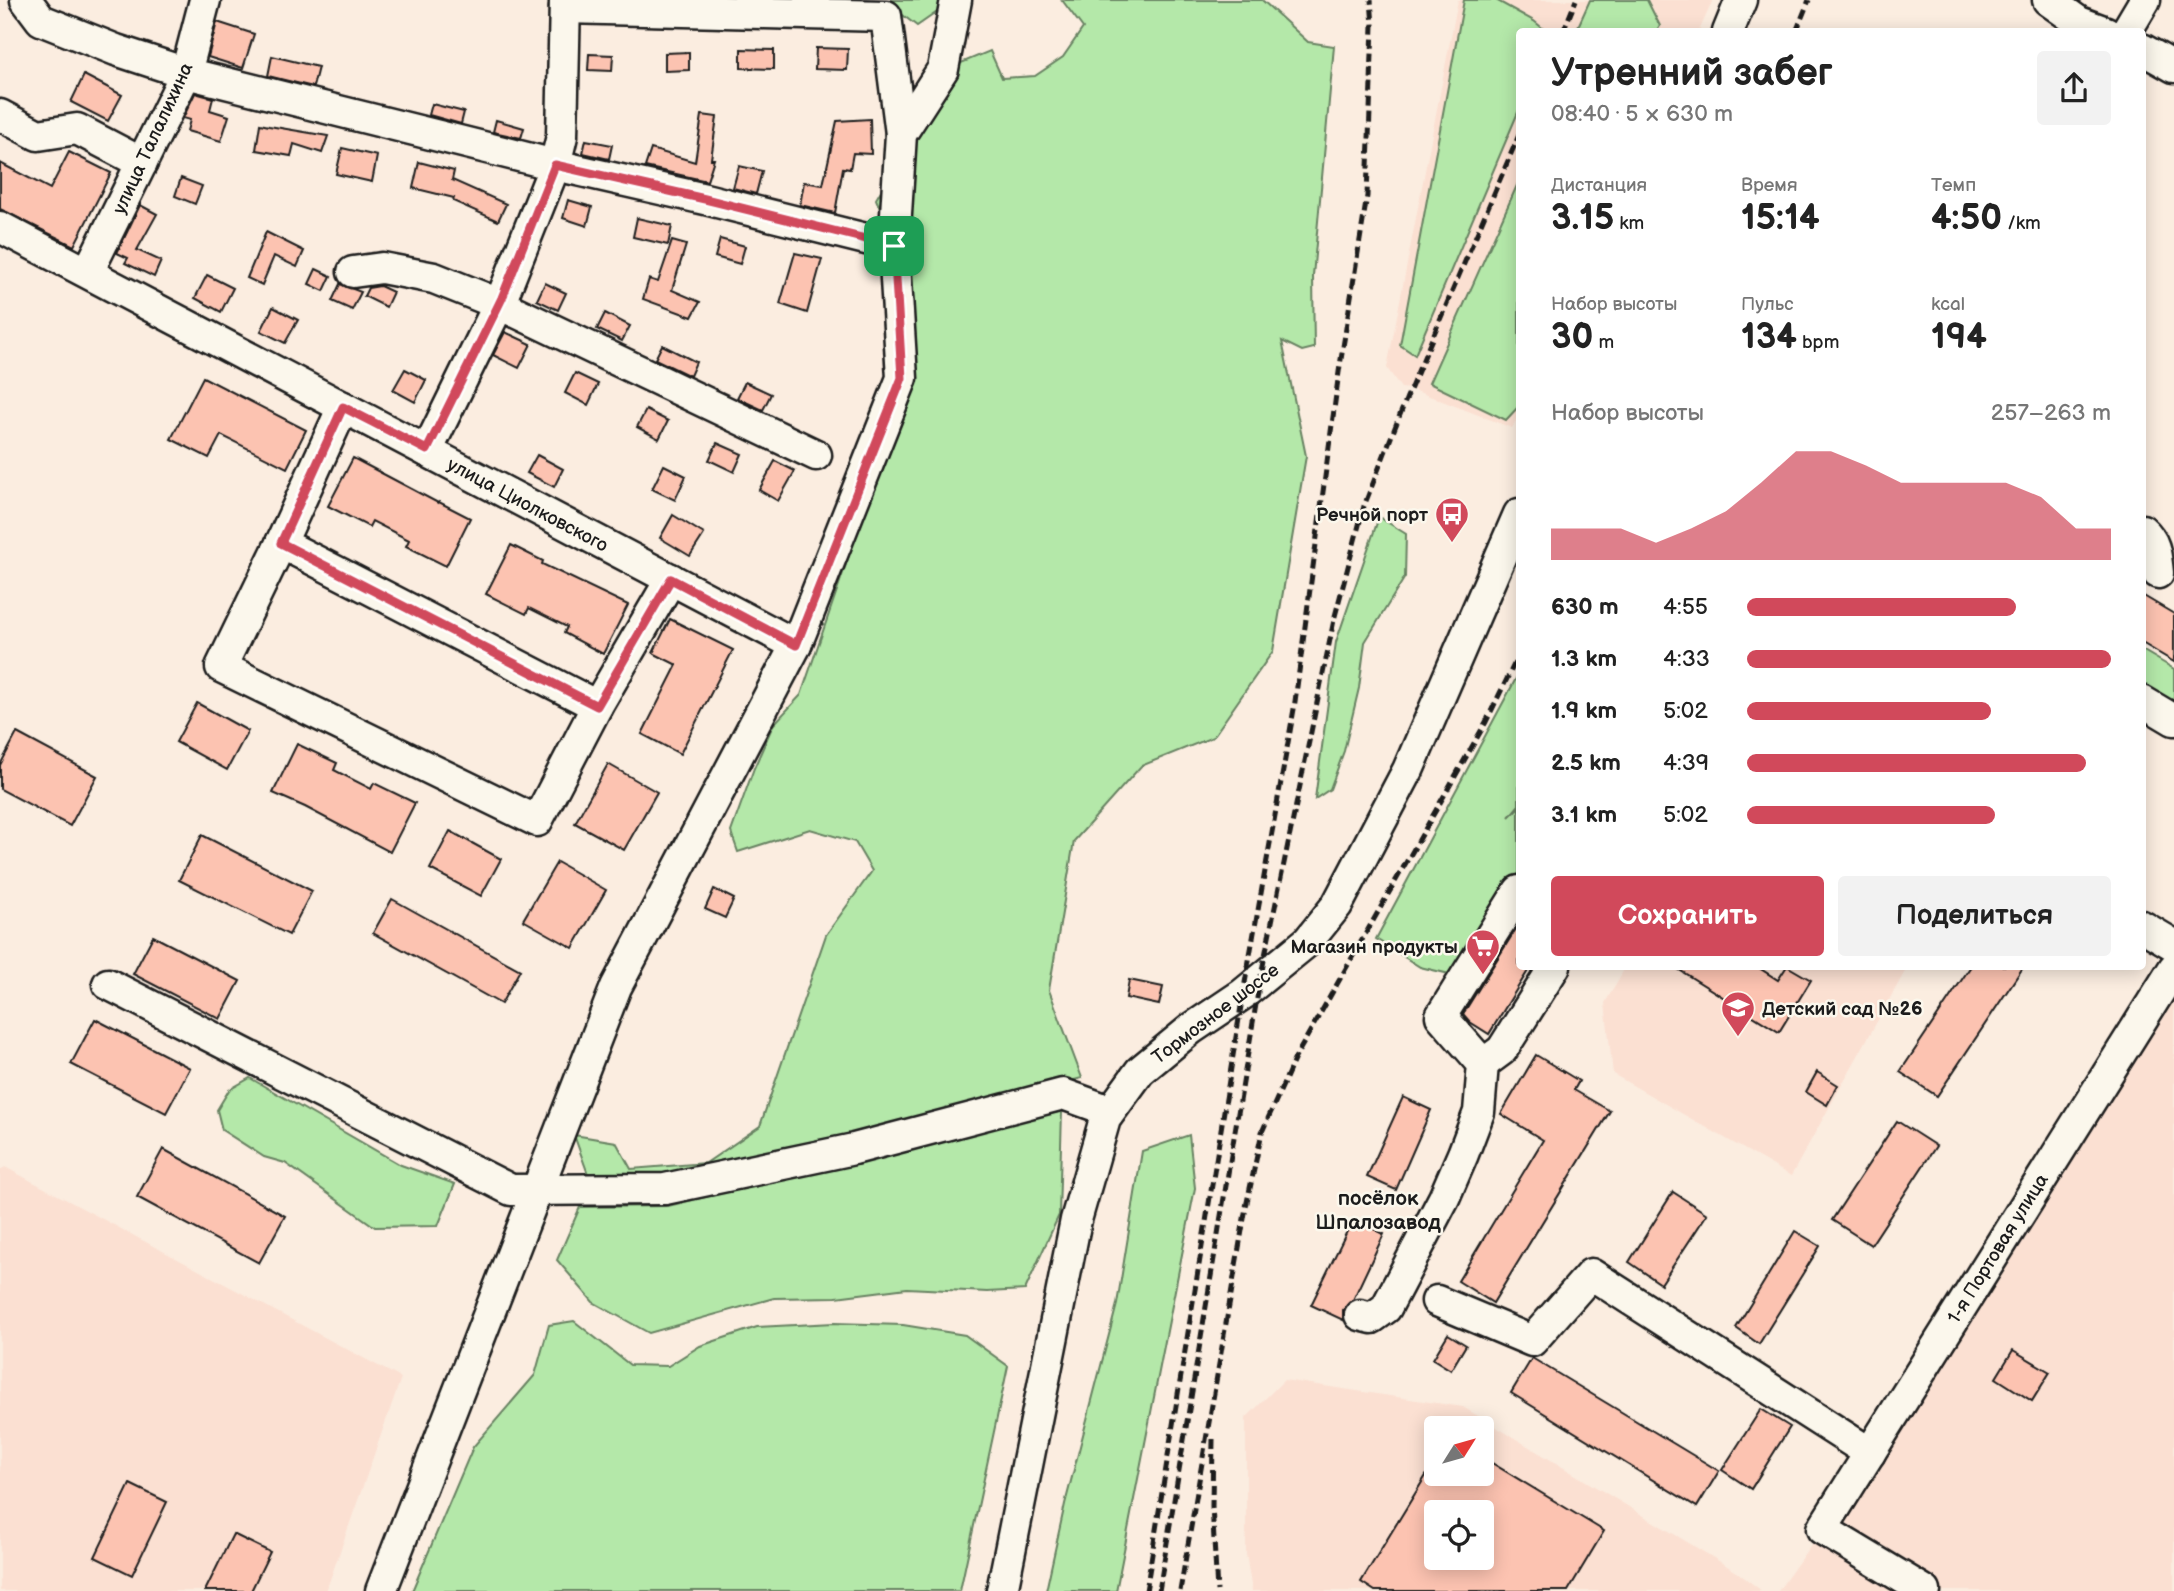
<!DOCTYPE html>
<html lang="ru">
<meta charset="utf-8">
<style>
:root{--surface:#fff;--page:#f2f2f2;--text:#222;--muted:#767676;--accent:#d1495b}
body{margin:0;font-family:"Balsamiq Sans",sans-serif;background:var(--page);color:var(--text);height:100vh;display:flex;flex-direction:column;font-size:26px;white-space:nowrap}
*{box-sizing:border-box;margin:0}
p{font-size:23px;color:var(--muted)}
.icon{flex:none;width:38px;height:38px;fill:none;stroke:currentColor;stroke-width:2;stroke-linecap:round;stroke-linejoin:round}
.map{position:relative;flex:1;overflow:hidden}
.side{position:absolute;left:1516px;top:28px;width:630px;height:942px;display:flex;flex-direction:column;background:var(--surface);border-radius:7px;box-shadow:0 4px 18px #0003}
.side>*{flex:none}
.needle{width:46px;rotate:53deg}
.controls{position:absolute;left:1424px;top:1416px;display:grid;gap:14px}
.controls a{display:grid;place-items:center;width:70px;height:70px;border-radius:7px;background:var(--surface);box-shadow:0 4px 18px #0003;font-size:35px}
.pin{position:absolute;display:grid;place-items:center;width:60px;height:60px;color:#fff;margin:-30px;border-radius:14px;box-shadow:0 4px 10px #0006}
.round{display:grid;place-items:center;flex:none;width:74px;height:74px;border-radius:7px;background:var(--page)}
.headline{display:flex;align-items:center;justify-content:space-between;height:119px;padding:0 35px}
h1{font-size:38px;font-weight:600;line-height:52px}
.metrics{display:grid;grid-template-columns:repeat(3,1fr);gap:10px;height:119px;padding:7px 35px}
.metrics div{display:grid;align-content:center}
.metrics b{font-size:35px;font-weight:600}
.metrics small{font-size:19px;font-weight:400}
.metrics p{font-size:19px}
.chart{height:196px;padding:14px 35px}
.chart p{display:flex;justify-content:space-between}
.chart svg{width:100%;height:126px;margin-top:7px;fill:var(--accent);opacity:.7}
.button{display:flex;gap:14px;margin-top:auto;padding:14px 35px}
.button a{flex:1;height:80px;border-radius:7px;background:var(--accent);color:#fff;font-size:28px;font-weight:600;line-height:80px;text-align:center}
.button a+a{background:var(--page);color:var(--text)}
ul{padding:0 35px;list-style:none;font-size:23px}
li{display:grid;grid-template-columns:112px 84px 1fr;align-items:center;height:52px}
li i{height:18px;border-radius:9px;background:var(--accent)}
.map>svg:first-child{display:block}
.built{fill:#fbe0d2;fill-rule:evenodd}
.green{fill:#b4e8a9;stroke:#688262;stroke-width:2}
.building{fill:#fcc3b1;stroke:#1c1c1c;stroke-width:2;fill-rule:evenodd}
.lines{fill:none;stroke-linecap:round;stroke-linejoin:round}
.minor-casing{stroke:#1c1c1c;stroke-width:35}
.minor{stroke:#fbf7ec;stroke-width:30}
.rail{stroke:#1c1c1c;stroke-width:5;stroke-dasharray:10 5;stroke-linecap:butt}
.route-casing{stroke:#fff;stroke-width:14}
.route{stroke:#d1495b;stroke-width:9}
.labels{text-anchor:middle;stroke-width:5;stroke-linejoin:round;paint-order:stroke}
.street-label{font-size:19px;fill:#1c1c1c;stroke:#fbf7ec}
.poi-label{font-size:19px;font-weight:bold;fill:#1c1c1c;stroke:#fbf7ec;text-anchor:end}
.neighbourhood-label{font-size:21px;font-weight:bold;fill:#1c1c1c;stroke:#fbf7ec}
</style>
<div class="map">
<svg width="2174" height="1591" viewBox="0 0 2174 1591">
<rect width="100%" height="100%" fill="#fbede0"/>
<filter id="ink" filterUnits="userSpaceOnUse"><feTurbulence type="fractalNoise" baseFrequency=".0143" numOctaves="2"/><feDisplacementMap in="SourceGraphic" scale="14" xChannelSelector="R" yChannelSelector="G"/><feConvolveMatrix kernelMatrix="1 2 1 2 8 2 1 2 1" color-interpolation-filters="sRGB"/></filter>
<g filter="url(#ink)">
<g class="built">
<path d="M1458 0H1713L1699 31 1519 32V414L1512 428 1411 389 1401 388 1387 368Z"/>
<path d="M1626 966H1908L1791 1176 1613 1074 1605 1003Z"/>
<path d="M2174 974V1591H1778L1822 1529Z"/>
<path d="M5 1167 401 1378 326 1591H0V1170Z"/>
<path d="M1284 1380 1463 1407 1737 1572 1762 1591H1252L1246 1554V1418ZM1437 1428H1482V1474H1437ZM1437 1512H1482V1558H1437Z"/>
</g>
<g class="green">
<path d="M890 0H945L940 10 917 26 895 9Z"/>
<path d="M1062 0H1262L1308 42 1334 46 1313 276 1314 348 1302 351 1282 341 1306 456 1273 651 1213 737 1141 766 1074 841 1049 990 1082 1078 711 1175 588 1174 574 1135 616 1142 631 1169 706 1163 760 1126 826 935 872 871 855 842 810 829 738 852 731 832 754 768 773 725 801 695 910 378 905 269 876 199 915 132 961 63 990 51 1002 78 1035 76 1063 57 1083 28Z"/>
<path d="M1464 0H1496L1534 21 1546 31 1519 32V110L1415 355 1400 345Z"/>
<path d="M1590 0H1647L1660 26 1657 31H1576Z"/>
<path d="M1519 181V406L1506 420 1429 383Z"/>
<path d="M1379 517 1406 534 1405 577 1365 642 1359 688 1344 751 1330 789 1315 799 1336 642Z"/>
<path d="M2142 650 2174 669V707L2142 688Z"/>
<path d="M1519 673V805L1509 817 1519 807V873L1454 975 1420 967 1376 939Z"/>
<path d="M250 1078 401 1165 455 1184 438 1226 375 1227 285 1163 264 1157 222 1130 217 1110 229 1090Z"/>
<path d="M1062 1111 1059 1215 1025 1290 987 1292 907 1288 836 1297 774 1298 649 1333 593 1302 557 1260 580 1207 668 1206Z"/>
<path d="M1189 1135 1195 1188 1116 1591H1046L1065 1504 1117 1304 1142 1151Z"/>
<path d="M574 1321 630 1365 668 1366 700 1346 757 1327 834 1323 903 1325 965 1335 1008 1366 960 1591H412L473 1447 535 1375 549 1325Z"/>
</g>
<g class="building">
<path d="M217 22 254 34 243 68 208 57Z"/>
<path d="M816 48 848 49 847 70 815 69Z"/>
<path d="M741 49 774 50V69L741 68Z"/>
<path d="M689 52V70L665 71V53Z"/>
<path d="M589 54 613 55 612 71 588 70Z"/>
<path d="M272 56 318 67 313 87 268 76Z"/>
<path d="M84 75 122 95 108 121 71 102Z"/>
<path d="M195 93 213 98 210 110 229 116 221 141 187 131 190 120 183 118Z"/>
<path d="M432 104 464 112 461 124 429 115Z"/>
<path d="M702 115 717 117 711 159H714L707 181 645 167 651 149 695 162Z"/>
<path d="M870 119 871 154 853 153 850 169 843 168 835 213 800 205 804 182 823 185 837 121Z"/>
<path d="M496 120 524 128 521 138 493 132Z"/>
<path d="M260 124 269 126 328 136 322 153 294 144 291 156 256 150Z"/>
<path d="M586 140 612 145 609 159 583 153Z"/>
<path d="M342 148 377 156 372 182 336 174Z"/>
<path d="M69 152 111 173 74 246 0 209V163L50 189Z"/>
<path d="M419 162 454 171 452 180 506 204 498 221 453 201 454 198 413 188Z"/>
<path d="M739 166 762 171 756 194 733 188Z"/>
<path d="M181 178 202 186 195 204 175 196Z"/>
<path d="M568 200 592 207 587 226 563 218Z"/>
<path d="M140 205 157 214 137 250 161 261 154 277 125 263 128 258 117 253Z"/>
<path d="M637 218 672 226 668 245 633 237Z"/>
<path d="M266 232 304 251 297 267 274 256 262 285 247 278Z"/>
<path d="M720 239 745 246 740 264 715 257Z"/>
<path d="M672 241 686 245 672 290 700 302 692 317 643 299 649 279 658 282Z"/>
<path d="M795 253 822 259 807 313 780 304Z"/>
<path d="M316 269 331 276 324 291 309 284Z"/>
<path d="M207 275 233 288 221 312 195 298Z"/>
<path d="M545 283 566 293 558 310 537 300Z"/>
<path d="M340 284 361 292 352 310 332 301Z"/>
<path d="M380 286 393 292 386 307 364 296 368 288Z"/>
<path d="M273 307 298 320 285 343 261 331Z"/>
<path d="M605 313 630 326 622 341 597 329Z"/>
<path d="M505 332 531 344 519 368 493 355Z"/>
<path d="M662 345 696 362 690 376 655 359Z"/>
<path d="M405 369 426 380 415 402 393 390Z"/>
<path d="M575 373 598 384 588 405 565 393Z"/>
<path d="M203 377 306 430 287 468 221 435 209 458 171 439Z"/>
<path d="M745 382 771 394 763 410 737 398Z"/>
<path d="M646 410 668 421 659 439 637 427Z"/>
<path d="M717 443 742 454 734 472 709 460Z"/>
<path d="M537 455 563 469 554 487 527 473Z"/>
<path d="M353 458 438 503 439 502 470 518 446 566 406 546 409 540 372 521 369 527 328 506Z"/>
<path d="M775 461 795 471 778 501 759 490Z"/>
<path d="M664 465 686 476 675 500 652 489Z"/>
<path d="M673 515 704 534 690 556 660 538Z"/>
<path d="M511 545 543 561 542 564 628 605 603 654 564 633 567 627 529 608 526 614 486 594Z"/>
<path d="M2142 595 2174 614V662L2142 643Z"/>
<path d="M670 619 733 650 680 754 642 734 677 665 653 653Z"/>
<path d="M197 703 248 731 227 770 176 742Z"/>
<path d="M17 733 97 776 70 826 0 789V765Z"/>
<path d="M297 744 337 763 334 770 371 789 374 783 415 803 390 852 305 807 273 793Z"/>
<path d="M608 764 657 792 624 850 575 823Z"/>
<path d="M450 831 501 859 481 896 430 869Z"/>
<path d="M202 835 312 891 289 935 179 880Z"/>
<path d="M557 862 606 890 573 948 523 920Z"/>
<path d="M714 889 734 899 725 918 705 909Z"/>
<path d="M392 899 520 970 501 1004 373 933Z"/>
<path d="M1519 924V966H1531L1489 1034 1470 1022 1463 1014Z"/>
<path d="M153 936 240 981 220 1019 133 974Z"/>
<path d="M1673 966H1756L1778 980 1787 966 1811 980 1779 1032Z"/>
<path d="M1971 966H2024L1937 1096 1900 1072Z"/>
<path d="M1129 980 1163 987 1159 1005 1126 998Z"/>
<path d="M95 1019 190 1068 166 1113 71 1064Z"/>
<path d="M1536 1055 1579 1081 1574 1090 1610 1111 1493 1303 1458 1281 1543 1140 1501 1114Z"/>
<path d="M1817 1072 1838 1085 1827 1105 1806 1092Z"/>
<path d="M1403 1097 1431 1110 1396 1190 1367 1177Z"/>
<path d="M1897 1121 1936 1146 1871 1245 1832 1220Z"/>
<path d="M163 1149 285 1216 259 1263 137 1197Z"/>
<path d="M1673 1192 1707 1214 1661 1284 1629 1262Z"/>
<path d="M1353 1219 1384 1234 1353 1300 1343 1310V1320L1311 1305Z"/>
<path d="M1795 1231 1820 1246 1759 1344 1736 1328Z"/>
<path d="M1448 1334 1466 1345 1451 1370 1433 1359Z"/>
<path d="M2013 1350 2050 1372 2032 1401 1996 1378Z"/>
<path d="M1532 1358 1719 1471 1697 1507 1511 1393Z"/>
<path d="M1761 1409 1790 1427 1751 1489 1722 1470Z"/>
<path d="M1482 1457 1604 1531 1568 1591H1375L1361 1582 1427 1474H1482ZM1437 1512H1482V1558H1437Z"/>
<path d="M130 1484 167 1502 132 1575 95 1557Z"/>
<path d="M233 1534 270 1552 251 1591H205Z"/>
</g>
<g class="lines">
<g class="minor-casing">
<g id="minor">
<path d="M26 0 41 20 116 50 186 73 555 165 705 199 894 246"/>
<path d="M2048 0 2079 22 2106 32"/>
<path d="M565 8 886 16 901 134"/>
<path d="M1728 32 1741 0"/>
<path d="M2126 32 2145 0"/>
<path d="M2142 49 2174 67"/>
<path d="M0 115 38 135 77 129 142 163"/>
<path d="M0 227 796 645"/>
<path d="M88 272 186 73 205 0"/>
<path d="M353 272 382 268 434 278 499 304 816 455"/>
<path d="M343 407 281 543 597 706 671 579"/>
<path d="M427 451 502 298 555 165 562 136 565 0"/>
<path d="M2142 530C2156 542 2156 556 2158 573"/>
<path d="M281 543 221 667 537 821 597 706"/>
<path d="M2142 701 2174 720"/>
<path d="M2142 926 2174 945"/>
<path d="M108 984 511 1190 665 1189 854 1149 1063 1094 1110 1111"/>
<path d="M1483 1064 1502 1050 1555 966"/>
<path d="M1437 1301 1532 1341 1591 1274 1870 1453"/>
<path d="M1360 1315 1372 1318 1386 1308 1444 1198 1463 1154 1479 1112 1483 1064 1441 1016 1519 891"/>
<path d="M381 1591 616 987 796 645 902 378 894 246 901 134 943 69 956 0"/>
<path d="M1002 1591 1076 1220 1105 1119 1140 1071 1191 1029 1243 994 1308 941 1337 905 1408 770 1519 514"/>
<path d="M1925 1591 1822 1529 2174 968"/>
</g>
</g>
<use href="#minor" class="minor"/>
<g class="rail">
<path d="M1563 32 1576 0"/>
<path d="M1796 32 1809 0"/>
<path d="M1213 1439 1212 1506 1217 1591"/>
<path d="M1146 1591 1243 994 1294 709 1339 372 1367 196 1373 25 1371 0"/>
<path d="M1159 1591 1260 980 1334 620 1364 506 1407 397 1519 135"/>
<path d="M1180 1591 1246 1207 1262 1132 1295 1058 1486 722 1519 654"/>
</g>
</g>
</g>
<g class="lines" filter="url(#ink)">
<g class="route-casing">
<path id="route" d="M555 165 705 199 894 246 902 378 796 645 671 579 597 706 281 543 343 407 427 450 502 298Z"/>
</g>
<use href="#route" class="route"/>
</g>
<defs>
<g id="bus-pin" transform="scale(1.75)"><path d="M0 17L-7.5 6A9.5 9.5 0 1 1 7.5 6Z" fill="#d1495b" stroke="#fbf7ec"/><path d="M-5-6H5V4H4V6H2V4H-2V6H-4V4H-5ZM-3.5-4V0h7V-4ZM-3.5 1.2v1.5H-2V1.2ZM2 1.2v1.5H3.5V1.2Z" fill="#fff"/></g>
<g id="supermarket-pin" transform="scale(1.75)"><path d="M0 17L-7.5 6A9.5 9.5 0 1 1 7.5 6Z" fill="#d1495b" stroke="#fbf7ec"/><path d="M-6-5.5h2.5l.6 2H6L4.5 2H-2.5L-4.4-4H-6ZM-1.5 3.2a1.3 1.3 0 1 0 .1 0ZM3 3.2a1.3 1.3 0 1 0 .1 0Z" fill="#fff"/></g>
<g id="school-pin" transform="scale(1.75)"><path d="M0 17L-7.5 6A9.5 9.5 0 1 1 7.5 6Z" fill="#d1495b" stroke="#fbf7ec"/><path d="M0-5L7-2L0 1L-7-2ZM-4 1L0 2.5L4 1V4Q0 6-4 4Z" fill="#fff"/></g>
</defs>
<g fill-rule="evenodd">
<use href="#bus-pin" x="1452" y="514"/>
<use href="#supermarket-pin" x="1483" y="946"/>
<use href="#school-pin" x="1738" y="1008"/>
</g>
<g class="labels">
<g class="street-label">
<text transform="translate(152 138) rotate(-65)" y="7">улица Талалихина</text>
<text transform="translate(528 504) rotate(28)" y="7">улица Циолковского</text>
<text transform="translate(1215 1013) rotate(-37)" y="7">Тормозное шоссе</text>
<text transform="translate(1997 1248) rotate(-58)" y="7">1-я Портовая улица</text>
</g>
<g class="poi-label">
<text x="1428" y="521">Речной порт</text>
<text x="1458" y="953">Магазин продукты</text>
<text x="1762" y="1015" text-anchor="start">Детский сад №26</text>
</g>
<g class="neighbourhood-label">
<text x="1378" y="1205">посёлок<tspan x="1378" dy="24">Шпалозавод</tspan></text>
</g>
</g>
</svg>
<div class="controls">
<a><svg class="needle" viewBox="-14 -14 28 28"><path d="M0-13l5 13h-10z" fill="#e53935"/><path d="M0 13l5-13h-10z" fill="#767676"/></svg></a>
<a><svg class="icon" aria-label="locate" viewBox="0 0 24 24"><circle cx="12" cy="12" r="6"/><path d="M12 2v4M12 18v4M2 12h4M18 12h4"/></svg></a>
</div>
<div class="pin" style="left:894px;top:246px;background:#1e9e55"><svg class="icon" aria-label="arrive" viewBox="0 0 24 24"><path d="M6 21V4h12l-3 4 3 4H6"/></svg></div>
<section class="side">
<div class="headline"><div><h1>Утренний забег</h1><p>08:40 · 5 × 630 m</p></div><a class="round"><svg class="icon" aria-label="share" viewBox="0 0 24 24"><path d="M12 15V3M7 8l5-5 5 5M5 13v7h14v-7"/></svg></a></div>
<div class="metrics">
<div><p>Дистанция</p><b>3.15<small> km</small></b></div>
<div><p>Время</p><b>15:14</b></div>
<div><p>Темп</p><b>4:50<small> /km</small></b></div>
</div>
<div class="metrics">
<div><p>Набор высоты</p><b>30<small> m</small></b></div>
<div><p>Пульс</p><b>134<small> bpm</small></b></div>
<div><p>kcal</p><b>194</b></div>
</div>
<div class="chart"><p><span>Набор высоты</span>257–263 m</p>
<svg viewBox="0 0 160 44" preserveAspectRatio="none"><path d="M0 44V33L10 33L20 33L30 38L40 33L50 27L60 17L70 6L80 6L90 11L100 17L110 17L120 17L130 17L140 22L150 33L160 33V44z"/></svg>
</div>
<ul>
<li><b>630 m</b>4:55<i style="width:74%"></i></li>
<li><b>1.3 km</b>4:33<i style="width:100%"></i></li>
<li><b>1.9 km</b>5:02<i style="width:67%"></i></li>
<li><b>2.5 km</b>4:39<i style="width:93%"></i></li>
<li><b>3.1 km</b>5:02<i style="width:68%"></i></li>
</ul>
<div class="button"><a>Сохранить</a><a>Поделиться</a></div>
</section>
</div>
